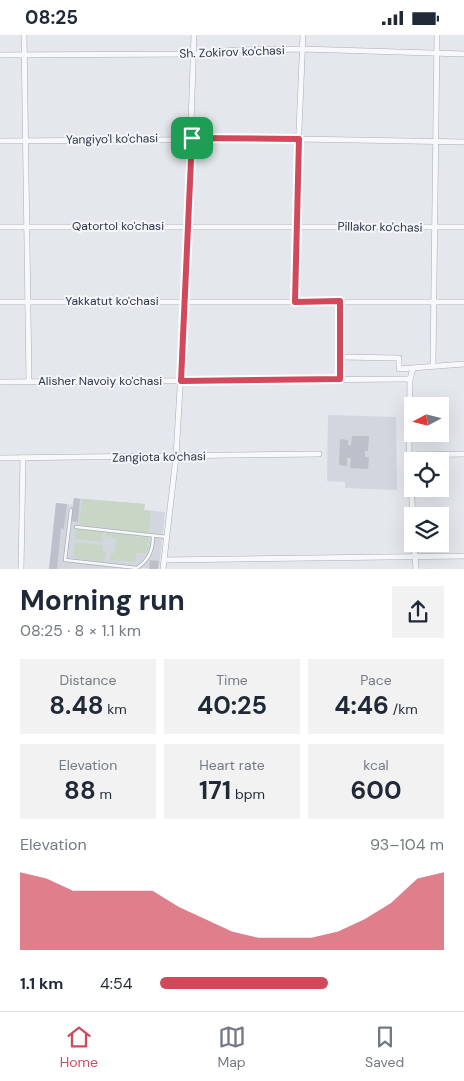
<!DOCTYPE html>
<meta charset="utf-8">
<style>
:root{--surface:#fff;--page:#f2f2f3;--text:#1f2937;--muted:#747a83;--line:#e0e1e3;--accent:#d1495b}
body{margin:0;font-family:"DM Sans",sans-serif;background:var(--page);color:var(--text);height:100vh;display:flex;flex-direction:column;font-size:19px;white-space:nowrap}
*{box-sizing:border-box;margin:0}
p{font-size:16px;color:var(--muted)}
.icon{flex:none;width:28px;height:28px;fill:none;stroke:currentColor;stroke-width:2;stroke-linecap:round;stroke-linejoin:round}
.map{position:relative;height:534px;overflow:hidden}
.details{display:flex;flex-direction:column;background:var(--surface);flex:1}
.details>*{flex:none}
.needle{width:32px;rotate:263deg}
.tools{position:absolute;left:404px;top:362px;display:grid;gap:10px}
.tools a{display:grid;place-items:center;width:45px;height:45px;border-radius:0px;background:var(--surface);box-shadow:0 5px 20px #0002;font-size:25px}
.pin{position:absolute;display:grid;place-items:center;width:42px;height:42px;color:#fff;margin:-21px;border-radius:10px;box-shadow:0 2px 8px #0006}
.round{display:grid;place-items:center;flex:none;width:52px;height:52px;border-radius:0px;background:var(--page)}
.headline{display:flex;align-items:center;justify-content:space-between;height:85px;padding:0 20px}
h1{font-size:28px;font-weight:700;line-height:38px}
.figures{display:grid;grid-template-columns:repeat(3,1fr);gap:8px;height:85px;padding:5px 20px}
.figures div{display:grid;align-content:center;border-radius:0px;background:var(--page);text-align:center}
.figures b{font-size:25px;font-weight:700}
.figures small{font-size:14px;font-weight:400}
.figures p{font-size:14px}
.chart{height:140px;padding:10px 20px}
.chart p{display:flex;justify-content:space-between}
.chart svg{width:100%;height:90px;margin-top:5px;fill:var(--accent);opacity:.7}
ul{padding:0 20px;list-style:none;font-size:16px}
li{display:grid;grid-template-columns:80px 60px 1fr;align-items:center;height:38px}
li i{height:12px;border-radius:6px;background:var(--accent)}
.status{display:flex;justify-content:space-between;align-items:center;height:35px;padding:0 25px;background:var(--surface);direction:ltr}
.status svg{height:14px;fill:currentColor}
.dock{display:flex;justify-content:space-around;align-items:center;height:70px;border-top:1px solid var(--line);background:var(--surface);font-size:14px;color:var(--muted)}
.dock a{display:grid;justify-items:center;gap:2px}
.dock .current{color:var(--accent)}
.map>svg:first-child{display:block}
.built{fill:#d2d6de}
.green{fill:#c9d6c5}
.building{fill:#bbc0ca}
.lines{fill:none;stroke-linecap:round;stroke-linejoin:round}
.service-casing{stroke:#a9aeb7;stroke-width:4}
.minor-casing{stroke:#a9aeb7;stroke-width:6}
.service{stroke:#f7f8fa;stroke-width:2.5}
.minor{stroke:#f7f8fa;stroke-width:5}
.route-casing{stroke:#fff;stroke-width:10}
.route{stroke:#d1495b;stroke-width:6}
.labels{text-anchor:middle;stroke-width:4;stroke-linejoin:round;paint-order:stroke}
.street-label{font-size:12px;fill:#2b3445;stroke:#f4f6f9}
</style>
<div class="status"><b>08:25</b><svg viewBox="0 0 49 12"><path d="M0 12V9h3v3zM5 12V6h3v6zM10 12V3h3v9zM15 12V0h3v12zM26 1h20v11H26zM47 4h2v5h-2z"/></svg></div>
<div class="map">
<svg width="464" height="534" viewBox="0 0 464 534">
<rect width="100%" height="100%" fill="#e4e7ec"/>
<g class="built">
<path d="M328 380 396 382 397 455 345 453V447L327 446Z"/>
<path d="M74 463 145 469 144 475 165 477 159 533 49 534 56 468 73 470Z"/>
</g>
<g class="green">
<path d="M82 464 145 469 144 475 151 476 149 498 79 490Z"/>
<path d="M76 494 103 497 102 507 75 504Z"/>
<path d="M106 497 149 503V508L145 510 150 511 146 518H136V527L110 525 111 518H115L116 503 106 501Z"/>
<path d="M75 507 103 510V516H106L104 527 73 523Z"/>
</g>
<g class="building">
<path d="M352 401H369L368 416H365V422H369L368 434 350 433 351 423H347V431L339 430 340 404 348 405V410H351Z"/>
<path d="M74 463 80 464 78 487 71 486Z"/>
<path d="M56 468 67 469 64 494 61 493 57 534H49Z"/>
<path d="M150 525 159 526 158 534H149Z"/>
</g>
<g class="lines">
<g class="service-casing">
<g id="service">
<path d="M71 475 65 525 137 533C149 525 153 515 153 501"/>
<path d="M76 492 167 502"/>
</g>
</g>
<g class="minor-casing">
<g id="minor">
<path d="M24 0 29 347"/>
<path d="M0 20 194 19 236 15 302 14 464 19"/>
<path d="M0 106 299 104 464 107"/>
<path d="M0 192H464"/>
<path d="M0 267H464"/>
<path d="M295 267V190L303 0"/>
<path d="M340 322 399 323V334L464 329"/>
<path d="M433 330 437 0"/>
<path d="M413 334 410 344 409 420 413 481"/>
<path d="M340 344V266"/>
<path d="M0 347 410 344"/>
<path d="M409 420 464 419"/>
<path d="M0 423 319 419"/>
<path d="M414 509 416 534"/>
<path d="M164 525 464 521"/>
<path d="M21 534 23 423"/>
<path d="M163 534 176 422 185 266 194 0"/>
</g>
</g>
<use href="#service" class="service"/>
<use href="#minor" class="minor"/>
</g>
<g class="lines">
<g class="route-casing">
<path id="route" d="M192 103 299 104 295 267 340 266V344L181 346Z"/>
</g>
<use href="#route" class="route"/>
</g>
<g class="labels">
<g class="street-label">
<text transform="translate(232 17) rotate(-2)" y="4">Sh. Zokirov ko'chasi</text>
<text transform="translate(112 104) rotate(-1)" y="4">Yangiyo'l ko'chasi</text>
<text x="118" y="195">Qatortol ko'chasi</text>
<text transform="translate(380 192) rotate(1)" y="4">Pillakor ko'chasi</text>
<text x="112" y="270">Yakkatut ko'chasi</text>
<text x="100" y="350">Alisher Navoiy ko'chasi</text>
<text transform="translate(159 422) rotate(-1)" y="4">Zangiota ko'chasi</text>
</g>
</g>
</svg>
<div class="tools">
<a><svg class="needle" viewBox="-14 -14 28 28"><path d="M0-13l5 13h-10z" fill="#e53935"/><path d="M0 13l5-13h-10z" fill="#747a83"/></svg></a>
<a><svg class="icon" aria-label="locate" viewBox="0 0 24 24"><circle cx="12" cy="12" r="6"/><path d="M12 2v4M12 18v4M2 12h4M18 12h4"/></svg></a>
<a><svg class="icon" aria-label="layers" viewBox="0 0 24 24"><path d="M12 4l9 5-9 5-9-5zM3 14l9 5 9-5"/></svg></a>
</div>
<div class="pin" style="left:192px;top:103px;background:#1e9e55"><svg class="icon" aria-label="arrive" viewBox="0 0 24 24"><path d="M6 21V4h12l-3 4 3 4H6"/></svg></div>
</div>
<section class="details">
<div class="headline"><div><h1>Morning run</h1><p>08:25 · 8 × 1.1 km</p></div><a class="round"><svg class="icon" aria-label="share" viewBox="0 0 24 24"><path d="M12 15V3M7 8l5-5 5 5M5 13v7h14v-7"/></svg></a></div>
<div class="figures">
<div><p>Distance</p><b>8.48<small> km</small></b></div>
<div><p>Time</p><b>40:25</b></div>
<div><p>Pace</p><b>4:46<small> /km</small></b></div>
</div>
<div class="figures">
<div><p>Elevation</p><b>88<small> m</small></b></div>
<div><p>Heart rate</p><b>171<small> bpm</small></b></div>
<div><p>kcal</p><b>600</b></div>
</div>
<div class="chart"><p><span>Elevation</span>93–104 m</p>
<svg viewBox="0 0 160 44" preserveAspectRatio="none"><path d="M0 44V6L10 9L20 15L30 15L40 15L50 15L60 23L70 29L80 35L90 38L100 38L110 38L120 35L130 29L140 21L150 9L160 6V44z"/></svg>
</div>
<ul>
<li><b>1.1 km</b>4:54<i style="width:59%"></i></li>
</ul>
</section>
<nav class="dock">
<a class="current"><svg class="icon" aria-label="home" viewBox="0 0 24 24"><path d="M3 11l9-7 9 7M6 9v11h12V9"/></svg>Home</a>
<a><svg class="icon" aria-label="map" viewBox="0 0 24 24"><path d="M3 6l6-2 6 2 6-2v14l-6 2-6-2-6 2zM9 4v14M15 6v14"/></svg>Map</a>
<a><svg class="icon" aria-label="saved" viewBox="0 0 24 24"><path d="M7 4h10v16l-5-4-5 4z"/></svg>Saved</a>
</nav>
